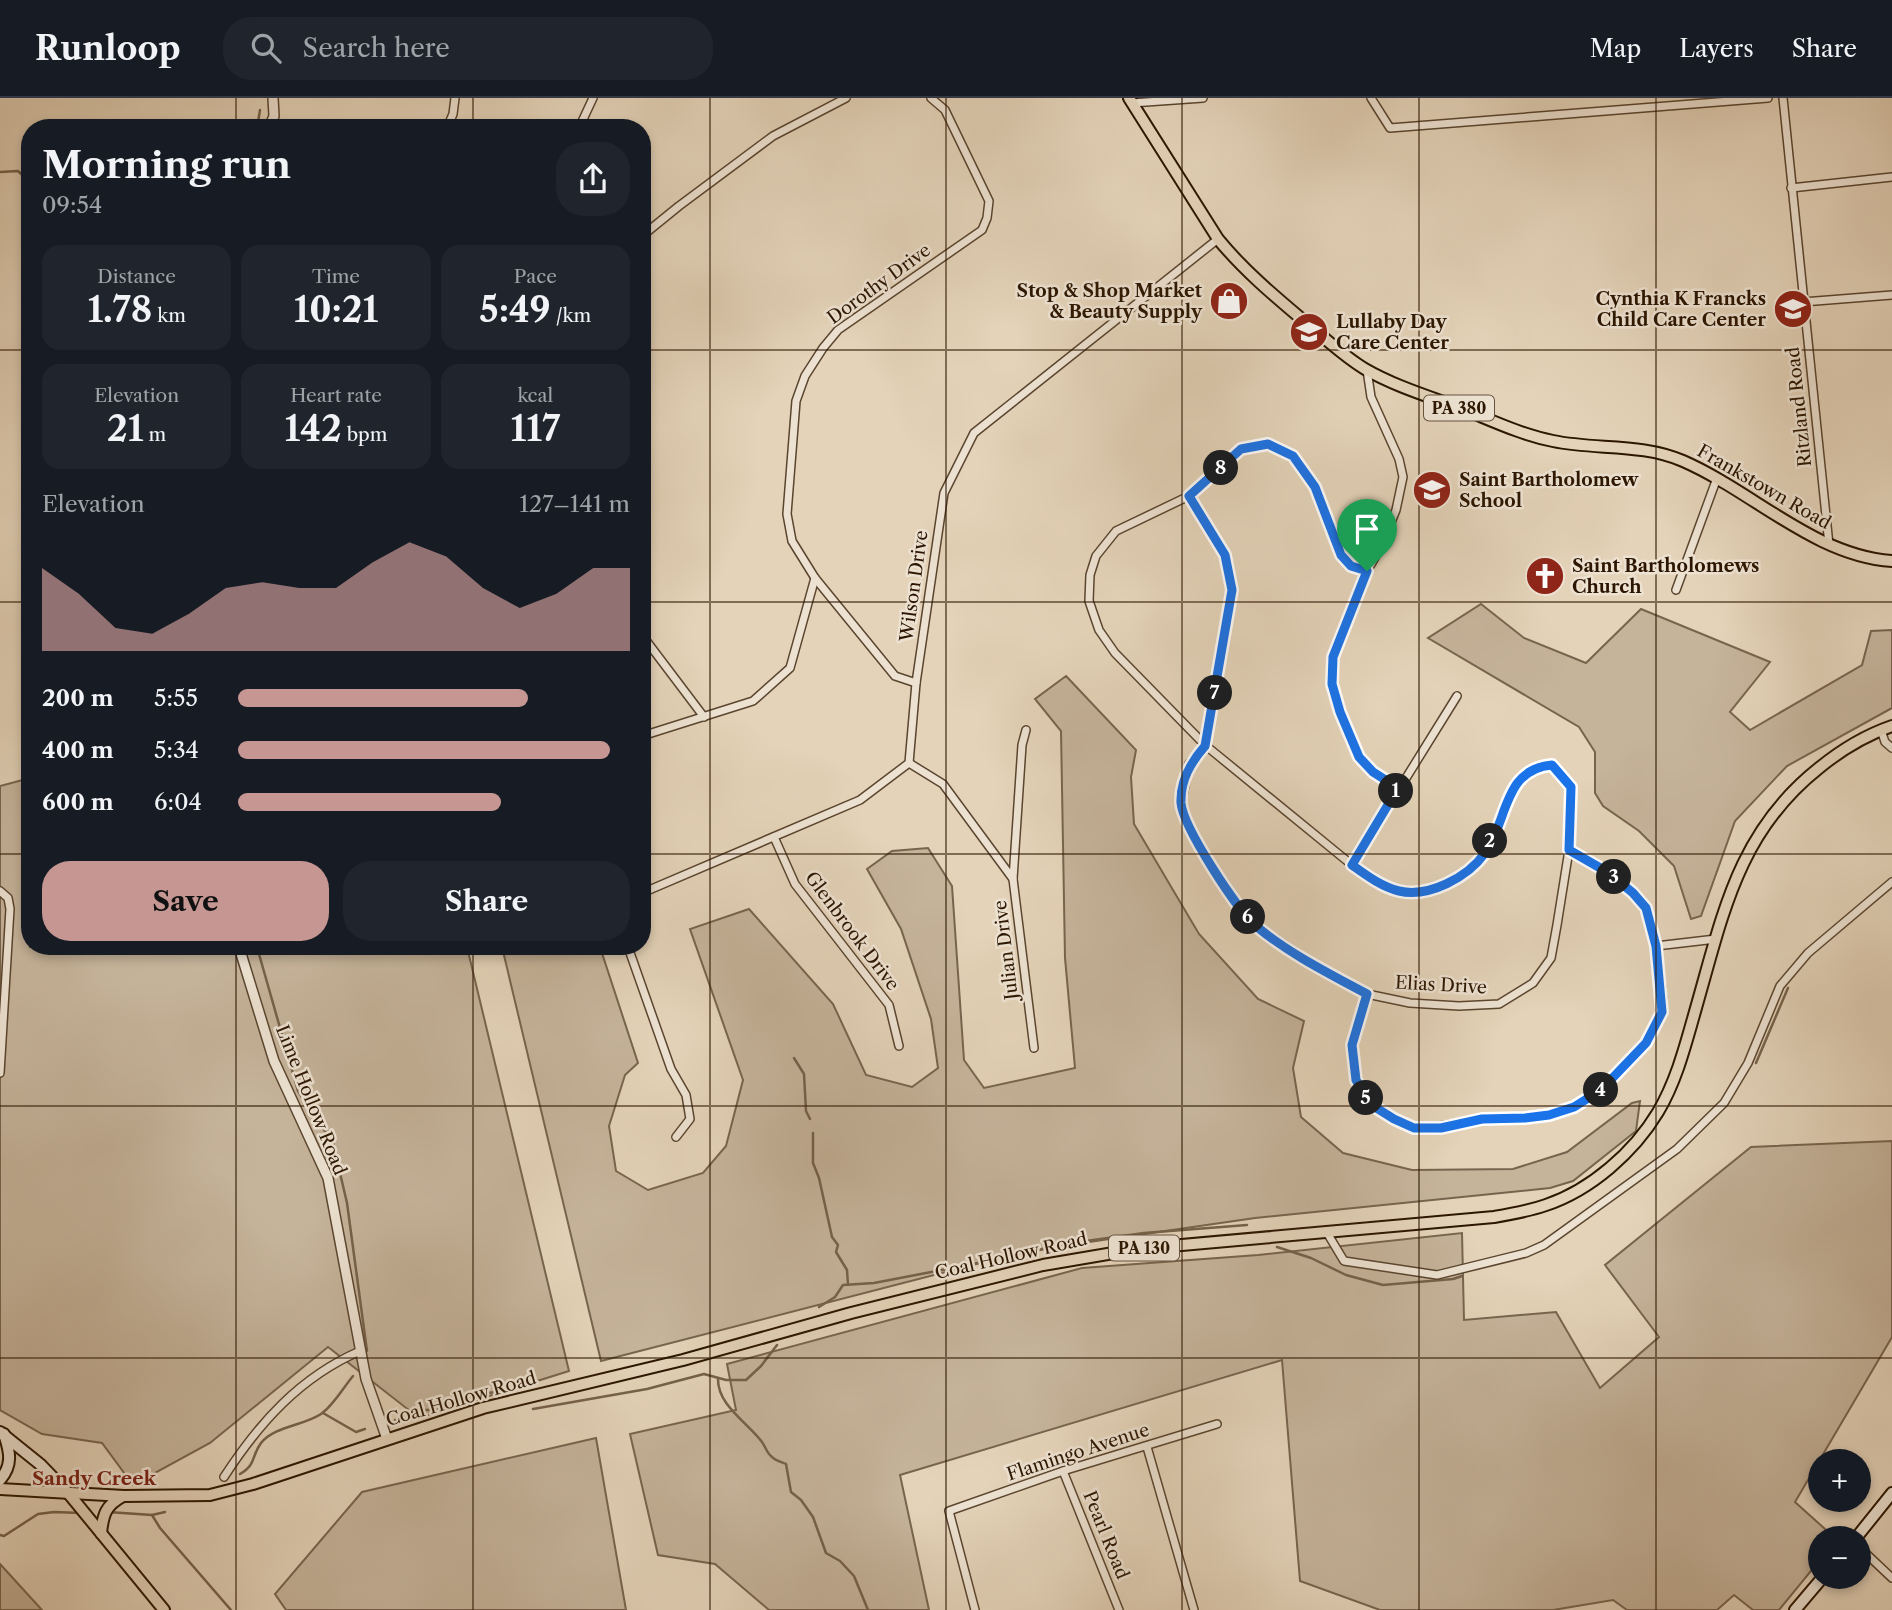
<!DOCTYPE html>
<meta charset="utf-8">
<style>
:root{--surface:#171b24;--page:#20242c;--text:#f1f3f6;--muted:#9ea1a6;--line:#363941;--accent:#c59692}
body{margin:0;font-family:"Libre Caslon Text",serif;background:var(--page);color:var(--text);height:100vh;display:flex;flex-direction:column;font-size:26px;white-space:nowrap}
*{box-sizing:border-box;margin:0}
p{font-size:23px;color:var(--muted)}
.icon{flex:none;width:38px;height:38px;fill:none;stroke:currentColor;stroke-width:2;stroke-linecap:round;stroke-linejoin:round}
.map{position:relative;flex:1;overflow:hidden}
.side{position:absolute;left:21px;top:21px;width:630px;height:836px;display:flex;flex-direction:column;background:var(--surface);border-radius:28px;box-shadow:0 4px 10px #0003}
.side>*{flex:none}
.tools{position:absolute;left:1808px;top:1351px;display:grid;gap:14px}
.tools a{display:grid;place-items:center;width:63px;height:63px;border-radius:50%;background:var(--surface);box-shadow:0 4px 10px #0003;font-size:35px}
.pin{position:absolute;display:grid;place-items:center;width:60px;height:60px;color:#fff;margin:-72px -30px;border-radius:50% 50% 50% 0;rotate:-45deg;box-shadow:0 0 7px #0007}
.pin .icon{rotate:45deg}
.km{position:absolute;width:35px;height:35px;margin:-18px;border-radius:50%;background:#222;color:#fff;font-size:19px;line-height:35px;text-align:center}
.round{display:grid;place-items:center;flex:none;width:74px;height:74px;border-radius:28px;background:var(--page)}
.summary{display:flex;align-items:center;justify-content:space-between;height:119px;padding:0 21px}
h1{font-size:38px;font-weight:700;line-height:52px}
.metrics{display:grid;grid-template-columns:repeat(3,1fr);gap:10px;height:119px;padding:7px 21px}
.metrics div{display:grid;align-content:center;border-radius:18px;background:var(--page);text-align:center}
.metrics b{font-size:35px;font-weight:700}
.metrics small{font-size:19px;font-weight:400}
.metrics p{font-size:19px}
.chart{height:196px;padding:14px 21px}
.chart p{display:flex;justify-content:space-between}
.chart svg{width:100%;height:126px;margin-top:7px;fill:var(--accent);opacity:.7}
.action{display:flex;gap:14px;margin-top:auto;padding:14px 21px}
.action a{flex:1;height:80px;border-radius:28px;background:var(--accent);color:#111;font-size:28px;font-weight:700;line-height:80px;text-align:center}
.action a+a{background:var(--page);color:var(--text)}
ul{padding:0 21px;list-style:none;font-size:23px}
li{display:grid;grid-template-columns:112px 84px 1fr;align-items:center;height:52px}
li i{height:18px;border-radius:9px;background:var(--accent)}
header{display:flex;align-items:center;gap:42px;box-sizing:border-box;height:98px;padding:0 35px;background:var(--surface);border-bottom:2px solid var(--line)}
header strong{font-size:33px}
nav{display:flex;gap:38px;margin-inline-start:auto;font-size:24px}
.search{width:490px;height:63px;background:var(--page);display:flex;align-items:center;gap:18px;box-sizing:border-box;padding:0 24px;border-radius:28px;color:var(--muted);font-size:26px}
.map>svg:first-child{display:block}
.green{fill:#c5b39a;stroke:#78644e;stroke-width:2}
.lines{fill:none;stroke-linecap:round;stroke-linejoin:round}
.stream{stroke:#75614a;stroke-width:2.5}
.minor-casing{stroke:#5a452f;stroke-width:10}
.tertiary-casing{stroke:#5a452f;stroke-width:12}
.secondary-casing{stroke:#2c1601;stroke-width:14}
.primary-casing{stroke:#2c1601;stroke-width:14}
.minor{stroke:#ede2d2;stroke-width:7}
.tertiary{stroke:#ede2d2;stroke-width:9}
.secondary{stroke:#ede2d2;stroke-width:10}
.primary{stroke:#e4d3b9;stroke-width:10}
.route-casing{stroke:#fff;stroke-width:14}
.route{stroke:#1a73e8;stroke-width:9}
.grid{fill:none;stroke:#2c1601;stroke-width:2;stroke-opacity:0.55}
.labels{text-anchor:middle;stroke-width:5;stroke-linejoin:round;paint-order:stroke}
.shield{fill:#ede2d2;stroke:#665340;stroke-width:2}
.shield-label{font-size:16px;font-weight:bold;fill:#2c1601}
.street-label{font-size:18px;fill:#2c1601;stroke:#ede2d2}
.poi-label{font-size:18px;font-weight:bold;fill:#2c1601;stroke:#ede2d2;text-anchor:start}
.neighbourhood-label{font-size:19px;font-weight:bold;fill:#7a1f14;stroke:#ede2d2}
</style>
<header>
<strong>Runloop</strong>
<div class="search"><svg class="icon" aria-label="search" viewBox="0 0 24 24"><circle cx="10" cy="10" r="6"/><path d="M15 15l6 6"/></svg>Search here</div>
<nav><a>Map</a><a>Layers</a><a>Share</a></nav>
</header>
<div class="map">
<svg width="1892" height="1512" viewBox="0 0 1892 1512">
<rect width="100%" height="100%" fill="#e4d3b9"/>
<filter id="stains"><feTurbulence type="fractalNoise" baseFrequency=".00286" numOctaves="4"/><feColorMatrix values="0 0 0 0 .2 0 0 0 0 .09 0 0 0 0 .02 0 0 0 .5 -.17"/></filter>
<radialGradient id="worn" r=".72"><stop offset=".6" stop-color="#630" stop-opacity="0"/><stop offset="1" stop-color="#630" stop-opacity=".3"/></radialGradient>
<g class="green">
<path d="M1481 506 1524 540 1586 565 1641 511 1770 564 1730 614 1750 632 1862 567 1871 533 1892 532V610L1787 668 1735 723 1701 818 1691 821 1674 768 1639 733 1603 708 1595 695V654L1579 629 1428 540Z"/>
<path d="M1066 578 1136 652 1131 679 1134 726 1199 836 1258 901 1304 923 1293 970 1301 1019 1343 1055 1412 1072 1513 1071 1567 1054 1632 1005 1640 1003 1636 1033 1573 1083 1550 1090 1255 1120 1027 1153 601 1263 502 849H600L638 965 625 977 609 1028 616 1073 648 1092 703 1075 726 1048 743 982 690 831 749 811 833 906 866 977 912 989 938 970 931 921 901 831 867 771 892 753 928 750 952 788 964 962 984 990 1075 970 1065 860 1061 633 1035 601Z"/>
<path d="M30 680V849H467L569 1273 419 1320 328 1249 210 1345 133 1387 102 1345 42 1336 0 1312V688Z"/>
<path d="M1892 1043V1239L1795 1404 1835 1440H1820V1462L1779 1512H1753L1734 1497 1717 1512H1627L1613 1502 1553 1512H1380L1300 1483 1282 1262 900 1377 929 1512H769L715 1466 658 1457 630 1336 736 1312 727 1266 1082 1170 1258 1157 1462 1135 1464 1222 1556 1214 1600 1290 1659 1239 1605 1167 1751 1049Z"/>
<path d="M596 1340 626 1512H286L275 1496 362 1394Z"/>
<path d="M0 1466 42 1512H0Z"/>
</g>
<g class="lines">
<g class="stream">
<path d="M257 30 260 12"/>
<path d="M0 74 18 73 30 84"/>
<path d="M257 849 298 993 333 1045 347 1105 367 1253"/>
<path d="M794 960 804 976 806 1013 810 1021"/>
<path d="M1756 965 1788 890"/>
<path d="M813 1035V1065L819 1080 832 1139 838 1147 836 1154 847 1172 848 1187"/>
<path d="M1277 1149 1311 1160 1346 1177 1383 1187 1453 1181 1462 1178"/>
<path d="M995 1161 1079 1144 1144 1135 1247 1127"/>
<path d="M819 1209 835 1199 843 1187 874 1185 978 1165"/>
<path d="M718 1280C717 1307 747 1324 762 1344 765 1348 767 1355 771 1358 774 1362 781 1364 786 1366L791 1394 801 1402 813 1419 826 1455 840 1463 854 1478 868 1512"/>
<path d="M533 1311 647 1291 704 1276 726 1282H746L761 1268 777 1247"/>
<path d="M323 1315 356 1334 365 1331"/>
<path d="M395 1322 405 1321 425 1312H437L453 1307 478 1296 506 1293"/>
<path d="M240 1376C257 1366 251 1358 261 1345 275 1328 303 1328 321 1316 333 1308 343 1290 353 1278"/>
<path d="M108 1414 152 1417 160 1430 231 1512"/>
<path d="M152 1417 165 1414"/>
<path d="M0 1437 4 1438 38 1416 54 1414 81 1415"/>
</g>
<g class="minor-casing">
<g id="minor">
<path d="M1371 0 1390 30 1768 0"/>
<path d="M1783 0 1829 447"/>
<path d="M1132 5 1203 0"/>
<path d="M447 30 453 16 455 0"/>
<path d="M579 30 593 0"/>
<path d="M1791 90 1892 79"/>
<path d="M642 138 679 108 773 38 846 0"/>
<path d="M1803 204 1892 197"/>
<path d="M1367 272 1371 299 1399 361 1403 379 1396 412 1380 451 1367 473 1333 559 1332 586 1340 614 1359 659 1373 675 1398 690"/>
<path d="M1189 398 1225 457 1232 492 1205 647"/>
<path d="M1676 492 1717 380"/>
<path d="M642 537 704 619"/>
<path d="M916 585 895 578 815 480 792 443 787 416 796 303 805 278 823 250 838 232 982 132 987 120 989 103 945 12 931 0"/>
<path d="M1881 632 1885 644 1892 650"/>
<path d="M642 638 753 603 790 570 815 480"/>
<path d="M1205 647 1189 666 1181 707 1195 740 1218 781 1255 827 1319 870 1367 896 1410 905 1459 908 1499 906 1533 885 1551 860 1557 827 1569 752 1571 689 1552 667C1503 671 1508 723 1485 755 1468 779 1429 800 1399 793 1382 789 1366 776 1352 767L1205 647 1115 555 1099 532 1089 503 1090 477 1096 458 1116 433 1189 398 1242 351 1268 346 1293 358 1315 389 1341 457 1351 468 1367 473"/>
<path d="M909 665 943 686 1013 781 1034 950"/>
<path d="M774 739 795 786 889 907 899 948"/>
<path d="M1352 767 1457 598"/>
<path d="M1013 781 1022 647 1026 632"/>
<path d="M0 793 8 800 10 811 0 975"/>
<path d="M642 795 860 702 909 665 916 585 944 395 974 335 1218 141"/>
<path d="M1656 848 1716 841"/>
<path d="M628 849 671 971 686 997 690 1021 676 1039"/>
<path d="M1367 896C1354 940 1337 986 1384 1015 1394 1021 1406 1029 1418 1030 1440 1030 1459 1024 1481 1021 1504 1018 1527 1022 1550 1016 1568 1012 1587 1004 1602 991 1619 977 1659 935 1662 912 1664 897 1660 879 1658 865 1650 794 1628 783 1569 752"/>
<path d="M1326 1133 1344 1163 1437 1177 1526 1155 1544 1147 1677 1051 1724 1005 1748 965 1780 888 1808 855 1892 784"/>
<path d="M1147 1349 1194 1512"/>
<path d="M1063 1373 1119 1512"/>
<path d="M224 1379C259 1325 300 1279 360 1253"/>
<path d="M1858 1448 1892 1480"/>
<path d="M975 1512 949 1413 1063 1373 1217 1326"/>
</g>
</g>
<g class="tertiary-casing">
<g id="tertiary">
<path d="M269 30 274 18 273 0"/>
<path d="M239 849 274 963 328 1080 366 1281 387 1341"/>
</g>
</g>
<g class="secondary-casing">
<g id="secondary">
<path d="M0 1334 41 1367 69 1396"/>
<path d="M0 1382C13 1367 10 1354 4 1336"/>
<path d="M1856 1440 1892 1395"/>
<path d="M1795 1512 1823 1479"/>
</g>
</g>
<g class="primary-casing">
<g id="primary">
<path d="M1129 0 1218 141C1245 174 1278 201 1310 228 1328 243 1345 259 1365 271 1396 289 1434 300 1468 313 1495 324 1523 337 1553 343 1596 352 1642 345 1683 363 1752 393 1815 458 1892 463"/>
<path d="M0 1391 124 1398 210 1397 253 1386 483 1310 683 1262 851 1215 1043 1167 1137 1151 1494 1119C1512 1116 1529 1113 1546 1107 1591 1092 1634 1054 1658 1014 1677 982 1686 945 1696 910 1723 816 1738 734 1819 670 1841 652 1866 637 1892 628"/>
<path d="M69 1396 164 1512"/>
<path d="M101 1435C103 1416 106 1407 123 1398"/>
</g>
</g>
<use href="#minor" class="minor"/>
<use href="#tertiary" class="tertiary"/>
<use href="#secondary" class="secondary"/>
<use href="#primary" class="primary"/>
</g>
<g class="lines">
<g class="route-casing">
<path id="route" d="M1268 346 1293 358 1315 389 1341 457 1351 468 1367 473 1333 559 1332 586 1340 614 1359 659 1373 674 1398 690 1352 767C1366 777 1382 789 1399 793 1429 800 1468 779 1485 755 1508 723 1503 671 1552 667L1571 689 1569 752 1609 775 1633 795 1646 810 1656 848 1662 914 1646 945 1601 992 1574 1009 1549 1017 1525 1020 1482 1021 1441 1030H1414L1394 1021 1370 1006 1356 982 1352 947 1367 896C1330 876 1288 855 1256 828 1237 812 1183 729 1181 705 1180 682 1191 664 1205 648L1232 492 1225 457 1189 398 1241 351Z"/>
</g>
<use href="#route" class="route"/>
</g>
<path class="grid" d="M236 0V30M473 0V30M710 0V1512M946 0V1512M1182 0V1512M1419 0V1512M1656 0V1512M0 252H30M642 252H1892M0 504H30M642 504H1892M0 756H30M642 756H1892M236 849V1512M473 849V1512M0 1008H1892M0 1260H1892"/>
<defs>
<g id="shop-disc" transform="scale(2.0125)"><circle r="9.5" fill="#8f2418" stroke="#ede2d2"/><path d="M-5-2.5h2.3a2.7 3.5 0 0 1 5.4 0H5L5.5 6h-11ZM-1.5-2.5h3a1.5 2.3 0 0 0-3 0Z" fill="#fff"/></g>
<g id="school-disc" transform="scale(2.0125)"><circle r="9.5" fill="#8f2418" stroke="#ede2d2"/><path d="M0-5L7-2L0 1L-7-2ZM-4 1L0 2.5L4 1V4Q0 6-4 4Z" fill="#fff"/></g>
<g id="church-disc" transform="scale(2.0125)"><circle r="9.5" fill="#8f2418" stroke="#ede2d2"/><path d="M-1.2-6h2.4v3.5h3.3v2.4h-3.3V6h-2.4V-.1h-3.3v-2.4h3.3Z" fill="#fff"/></g>
</defs>
<g fill-rule="evenodd">
<use href="#shop-disc" x="1229" y="203"/>
<use href="#school-disc" x="1793" y="211"/>
<use href="#school-disc" x="1309" y="234"/>
<use href="#school-disc" x="1432" y="392"/>
<use href="#church-disc" x="1545" y="478"/>
</g>
<g class="labels">
<g class="shield">
<rect x="1424" y="297.5" width="70" height="25" rx="5"/>
<rect x="1109" y="1137.5" width="70" height="25" rx="5"/>
</g>
<g class="shield-label">
<text x="1459" y="316">PA 380</text>
<text x="1144" y="1156">PA 130</text>
</g>
<g class="street-label">
<text transform="translate(879 186) rotate(-36)" y="6">Dorothy Drive</text>
<text transform="translate(1799 309) rotate(-96)" y="6">Ritzland Road</text>
<text transform="translate(1764 389) rotate(30)" y="6">Frankstown Road</text>
<text transform="translate(914 488) rotate(-82)" y="6">Wilson Drive</text>
<text transform="translate(852 833) rotate(53)" y="6">Glenbrook Drive</text>
<text transform="translate(1006 852) rotate(-97)" y="6">Julian Drive</text>
<text transform="translate(1441 887) rotate(3)" y="6">Elias Drive</text>
<text transform="translate(311 1002) rotate(68)" y="6">Lime Hollow Road</text>
<text transform="translate(1011 1158) rotate(-13)" y="6">Coal Hollow Road</text>
<text transform="translate(461 1301) rotate(-16)" y="6">Coal Hollow Road</text>
<text transform="translate(1078 1354) rotate(-18)" y="6">Flamingo Avenue</text>
<text transform="translate(1106 1437) rotate(68)" y="6">Pearl Road</text>
</g>
<g class="poi-label">
<text x="1202" y="199" text-anchor="end">Stop &amp; Shop Market<tspan x="1202" dy="21">&amp; Beauty Supply</tspan></text>
<text x="1766" y="207" text-anchor="end">Cynthia K Francks<tspan x="1766" dy="21">Child Care Center</tspan></text>
<text x="1336" y="230">Lullaby Day<tspan x="1336" dy="21">Care Center</tspan></text>
<text x="1459" y="388">Saint Bartholomew<tspan x="1459" dy="21">School</tspan></text>
<text x="1572" y="474">Saint Bartholomews<tspan x="1572" dy="21">Church</tspan></text>
</g>
<g class="neighbourhood-label">
<text x="94" y="1387">Sandy Creek</text>
</g>
</g>
<rect width="100%" height="100%" filter="url(#stains)"/>
<rect width="100%" height="100%" fill="url(#worn)"/>
</svg>
<div class="tools">
<a>+</a>
<a>−</a>
</div>
<div class="pin" style="left:1367px;top:473px;background:#1e9e55"><svg class="icon" aria-label="arrive" viewBox="0 0 24 24"><path d="M6 21V4h12l-3 4 3 4H6"/></svg></div>
<b class="km" style="left:1396px;top:693px">1</b>
<b class="km" style="left:1490px;top:743px">2</b>
<b class="km" style="left:1614px;top:779px">3</b>
<b class="km" style="left:1601px;top:992px">4</b>
<b class="km" style="left:1366px;top:1000px">5</b>
<b class="km" style="left:1248px;top:819px">6</b>
<b class="km" style="left:1215px;top:595px">7</b>
<b class="km" style="left:1221px;top:370px">8</b>
<section class="side">
<div class="summary"><div><h1>Morning run</h1><p>09:54</p></div><a class="round"><svg class="icon" aria-label="share" viewBox="0 0 24 24"><path d="M12 15V3M7 8l5-5 5 5M5 13v7h14v-7"/></svg></a></div>
<div class="metrics">
<div><p>Distance</p><b>1.78<small> km</small></b></div>
<div><p>Time</p><b>10:21</b></div>
<div><p>Pace</p><b>5:49<small> /km</small></b></div>
</div>
<div class="metrics">
<div><p>Elevation</p><b>21<small> m</small></b></div>
<div><p>Heart rate</p><b>142<small> bpm</small></b></div>
<div><p>kcal</p><b>117</b></div>
</div>
<div class="chart"><p><span>Elevation</span>127–141 m</p>
<svg viewBox="0 0 160 44" preserveAspectRatio="none"><path d="M0 44V15L10 24L20 36L30 38L40 31L50 22L60 20L70 22L80 22L90 13L100 6L110 11L120 22L130 29L140 24L150 15L160 15V44z"/></svg>
</div>
<ul>
<li><b>200 m</b>5:55<i style="width:74%"></i></li>
<li><b>400 m</b>5:34<i style="width:95%"></i></li>
<li><b>600 m</b>6:04<i style="width:67%"></i></li>
</ul>
<div class="action"><a>Save</a><a>Share</a></div>
</section>
</div>
